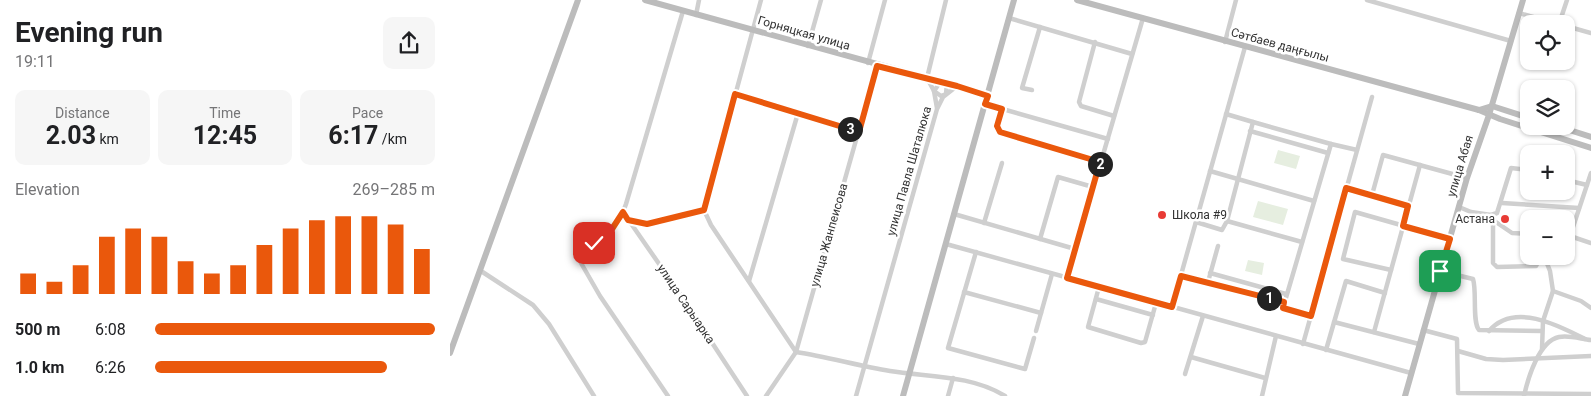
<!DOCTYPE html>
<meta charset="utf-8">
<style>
:root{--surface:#fff;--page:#f6f6f6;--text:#202124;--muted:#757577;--accent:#ea580c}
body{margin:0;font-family:Roboto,sans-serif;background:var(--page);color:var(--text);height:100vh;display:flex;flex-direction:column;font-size:19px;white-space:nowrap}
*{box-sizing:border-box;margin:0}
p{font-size:16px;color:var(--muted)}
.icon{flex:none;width:28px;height:28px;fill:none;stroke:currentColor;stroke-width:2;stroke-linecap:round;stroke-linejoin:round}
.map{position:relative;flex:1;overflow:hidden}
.drawer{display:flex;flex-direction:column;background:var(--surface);width:450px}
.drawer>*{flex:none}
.fabs{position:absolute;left:1070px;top:15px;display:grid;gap:10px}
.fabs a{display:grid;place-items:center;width:55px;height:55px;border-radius:10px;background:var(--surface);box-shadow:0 1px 4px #0004;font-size:25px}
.pin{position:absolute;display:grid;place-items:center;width:42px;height:42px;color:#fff;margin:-21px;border-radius:10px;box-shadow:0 2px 8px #0006}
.km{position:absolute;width:25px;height:25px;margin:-12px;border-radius:50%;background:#222;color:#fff;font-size:14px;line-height:25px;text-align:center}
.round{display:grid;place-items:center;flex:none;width:52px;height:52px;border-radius:10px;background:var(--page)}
.overview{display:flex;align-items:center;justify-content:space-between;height:85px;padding:0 15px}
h1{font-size:28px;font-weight:700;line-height:38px}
.figures{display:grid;grid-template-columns:repeat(3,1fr);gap:8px;height:85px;padding:5px 15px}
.figures div{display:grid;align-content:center;border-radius:10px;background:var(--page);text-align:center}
.figures b{font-size:25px;font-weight:700}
.figures small{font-size:14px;font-weight:400}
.figures p{font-size:14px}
.chart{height:140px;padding:10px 15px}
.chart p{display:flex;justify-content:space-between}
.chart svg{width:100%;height:90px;margin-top:5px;stroke:var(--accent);stroke-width:6}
ul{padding:0 15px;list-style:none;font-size:16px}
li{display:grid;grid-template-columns:80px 60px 1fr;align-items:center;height:38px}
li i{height:12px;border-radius:6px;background:var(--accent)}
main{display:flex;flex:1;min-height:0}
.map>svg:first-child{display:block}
.green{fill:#e6eee0}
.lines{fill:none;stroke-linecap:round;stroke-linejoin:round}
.street{stroke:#cfcfcf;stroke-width:4.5}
.secondary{stroke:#bcbcbc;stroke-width:6}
.route-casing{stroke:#fff;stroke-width:10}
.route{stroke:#ea580c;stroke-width:6}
.poi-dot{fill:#e83b35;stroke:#fff;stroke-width:2}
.labels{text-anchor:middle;stroke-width:5;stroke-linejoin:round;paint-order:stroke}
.street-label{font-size:12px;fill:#323232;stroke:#fff}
.poi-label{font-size:12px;fill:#323232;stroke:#fff;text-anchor:start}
</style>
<main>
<section class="drawer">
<div class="overview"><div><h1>Evening run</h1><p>19:11</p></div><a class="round"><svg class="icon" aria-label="share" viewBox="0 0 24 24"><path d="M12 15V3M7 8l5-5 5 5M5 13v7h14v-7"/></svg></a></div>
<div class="figures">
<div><p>Distance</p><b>2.03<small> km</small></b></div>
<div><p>Time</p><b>12:45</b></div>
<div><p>Pace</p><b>6:17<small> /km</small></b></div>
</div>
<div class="chart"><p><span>Elevation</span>269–285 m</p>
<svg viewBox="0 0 160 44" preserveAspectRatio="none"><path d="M5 44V34M15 44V38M25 44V30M35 44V16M45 44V12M55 44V16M65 44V28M75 44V34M85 44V30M95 44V20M105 44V12M115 44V8M125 44V6M135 44V6M145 44V10M155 44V22"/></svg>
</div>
<ul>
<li><b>500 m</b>6:08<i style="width:100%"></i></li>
<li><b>1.0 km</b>6:26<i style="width:83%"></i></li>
</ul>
</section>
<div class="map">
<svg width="1141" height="396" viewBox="0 0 1141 396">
<rect width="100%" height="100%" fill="#fff"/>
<g class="green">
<path d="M828 150 850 156 846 169 824 163Z"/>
<path d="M808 201 838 209 833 225 803 217Z"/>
<path d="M798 260 814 263 812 275 795 271Z"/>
</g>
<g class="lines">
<g class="street">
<path d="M311 0 254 210 261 225 346 352C378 357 409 366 440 371 478 377 522 375 555 396"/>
<path d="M917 0 1061 41"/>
<path d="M1069 13 1107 24"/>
<path d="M246 15 249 0"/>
<path d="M559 18 682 54"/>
<path d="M1109 24 1117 0"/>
<path d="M1116 26 1141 33"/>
<path d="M645 42 629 102 631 106 664 116"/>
<path d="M775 42 786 0"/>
<path d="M358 46 371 0"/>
<path d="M418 63 435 0"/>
<path d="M491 81 484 91 491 96 496 94 497 83"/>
<path d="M582 90 572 88 590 27"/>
<path d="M285 94 409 132"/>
<path d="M535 104 658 139"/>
<path d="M487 108 484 91 477 78 496 0"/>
<path d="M552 109 547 126 550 132 650 162"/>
<path d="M803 122 881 144 833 308 861 316"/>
<path d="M800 131 878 153"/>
<path d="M881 144 907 150"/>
<path d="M760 171 864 201"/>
<path d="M1116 180 1137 185"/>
<path d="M896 188 959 206"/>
<path d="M922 195 933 155 1017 178"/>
<path d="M1052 203 1129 208"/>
<path d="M1009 207 1021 212 1041 215 1043 220V263L1047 267 1086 266 1091 256"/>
<path d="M173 212 230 294 297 396"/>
<path d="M504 214 625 249"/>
<path d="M1041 215 1047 213 1061 168 1079 170"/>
<path d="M178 220 197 224 254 210"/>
<path d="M1043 220 1062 233 1079 234"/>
<path d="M777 221 852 242"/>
<path d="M746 222 772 230 777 221 803 122 776 114"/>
<path d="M534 223 552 163"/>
<path d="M1116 236H1120L1141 173"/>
<path d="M1120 236 1141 243"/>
<path d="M590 239 608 177 643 187"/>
<path d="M496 244 961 373"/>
<path d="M768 246 758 282 834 302"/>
<path d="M526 252 498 348 575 369 584 338"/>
<path d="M941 270 893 259 905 212 1000 239"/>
<path d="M31 271 83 305 99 324 144 396"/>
<path d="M990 271 1023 279C1027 291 1022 322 1029 330L1092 331"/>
<path d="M760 273 836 294"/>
<path d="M731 277 758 282"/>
<path d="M617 278 693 18"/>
<path d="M299 281 348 113"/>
<path d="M649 287 638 327 691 343 695 342 706 303"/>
<path d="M1103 291 1131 301 1141 308"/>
<path d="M514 292 591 313"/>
<path d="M646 299 703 315"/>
<path d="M722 307 795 47"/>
<path d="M884 322 969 344"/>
<path d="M973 330 1007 339 1008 393 1141 394"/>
<path d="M586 331 602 274"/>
<path d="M1039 331C1064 302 1108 325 1135 339"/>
<path d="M924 332 970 165"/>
<path d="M853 344 922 97"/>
<path d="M1092 349 1093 321 1103 291 1100 271 1094 256"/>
<path d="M876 350 896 281 935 293"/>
<path d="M1008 351 1036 359 1053 360 1141 356"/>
<path d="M741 357 815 378"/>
<path d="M735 374 753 316"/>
<path d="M218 396 150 296 131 263C135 246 151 240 163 229 169 222 173 213 176 204L233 11"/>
<path d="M316 396 346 352 427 66"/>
<path d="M406 396 487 109 493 97 507 86"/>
<path d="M498 396 503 378"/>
<path d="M812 396 826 336"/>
<path d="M1074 396C1078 378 1089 341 1109 337 1120 335 1131 339 1141 340"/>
</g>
<g class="secondary">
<path d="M195 0 507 86 538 96"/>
<path d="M627 0 1029 110 1050 119 1141 148"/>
<path d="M1029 110 1042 106 1079 118"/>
<path d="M1107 126 1141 137"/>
<path d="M0 353 128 0"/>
<path d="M453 396 564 0"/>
<path d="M955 396 1017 178 1039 115 1073 0"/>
</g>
</g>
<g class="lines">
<g class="route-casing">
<path id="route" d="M144 243 162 229 173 212 178 220 197 224 254 210 285 94 409 132 427 66 507 86 538 96 535 104 552 109 547 126 550 132 650 162 617 278 722 307 731 276 834 302 833 308 861 316 896 188 958 206 953 226 1000 239 990 271"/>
</g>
<use href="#route" class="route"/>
</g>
<g class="poi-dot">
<circle cx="712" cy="215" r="5"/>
<circle cx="1055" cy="219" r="5"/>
</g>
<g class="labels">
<g class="street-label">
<text transform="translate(354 33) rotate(16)" y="4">Горняцкая улица</text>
<text transform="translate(830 45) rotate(15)" y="4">Сәтбаев даңғылы</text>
<text transform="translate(1010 166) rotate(-73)" y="4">улица Абая</text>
<text transform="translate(459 171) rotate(-74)" y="4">улица Павла Шаталюка</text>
<text transform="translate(379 235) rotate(-74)" y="4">улица Жанпеисова</text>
<text transform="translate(236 304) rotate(56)" y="4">улица Сарыарка</text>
</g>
<g class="poi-label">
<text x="722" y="219">Школа #9</text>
<text x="1045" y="223" text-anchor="end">Астана</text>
</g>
</g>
</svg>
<div class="fabs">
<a><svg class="icon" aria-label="locate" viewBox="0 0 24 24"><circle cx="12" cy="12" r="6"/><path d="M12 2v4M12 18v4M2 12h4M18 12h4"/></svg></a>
<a><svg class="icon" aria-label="layers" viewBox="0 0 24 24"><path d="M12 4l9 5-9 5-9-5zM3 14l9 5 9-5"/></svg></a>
<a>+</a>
<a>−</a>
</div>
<div class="pin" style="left:990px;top:271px;background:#1e9e55"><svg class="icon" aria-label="arrive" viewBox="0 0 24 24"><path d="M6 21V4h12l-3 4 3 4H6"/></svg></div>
<div class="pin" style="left:144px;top:243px;background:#d93025"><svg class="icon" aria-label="check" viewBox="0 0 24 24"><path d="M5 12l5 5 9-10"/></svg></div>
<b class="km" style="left:819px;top:298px">1</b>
<b class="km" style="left:650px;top:164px">2</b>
<b class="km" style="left:400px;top:129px">3</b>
</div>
</main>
